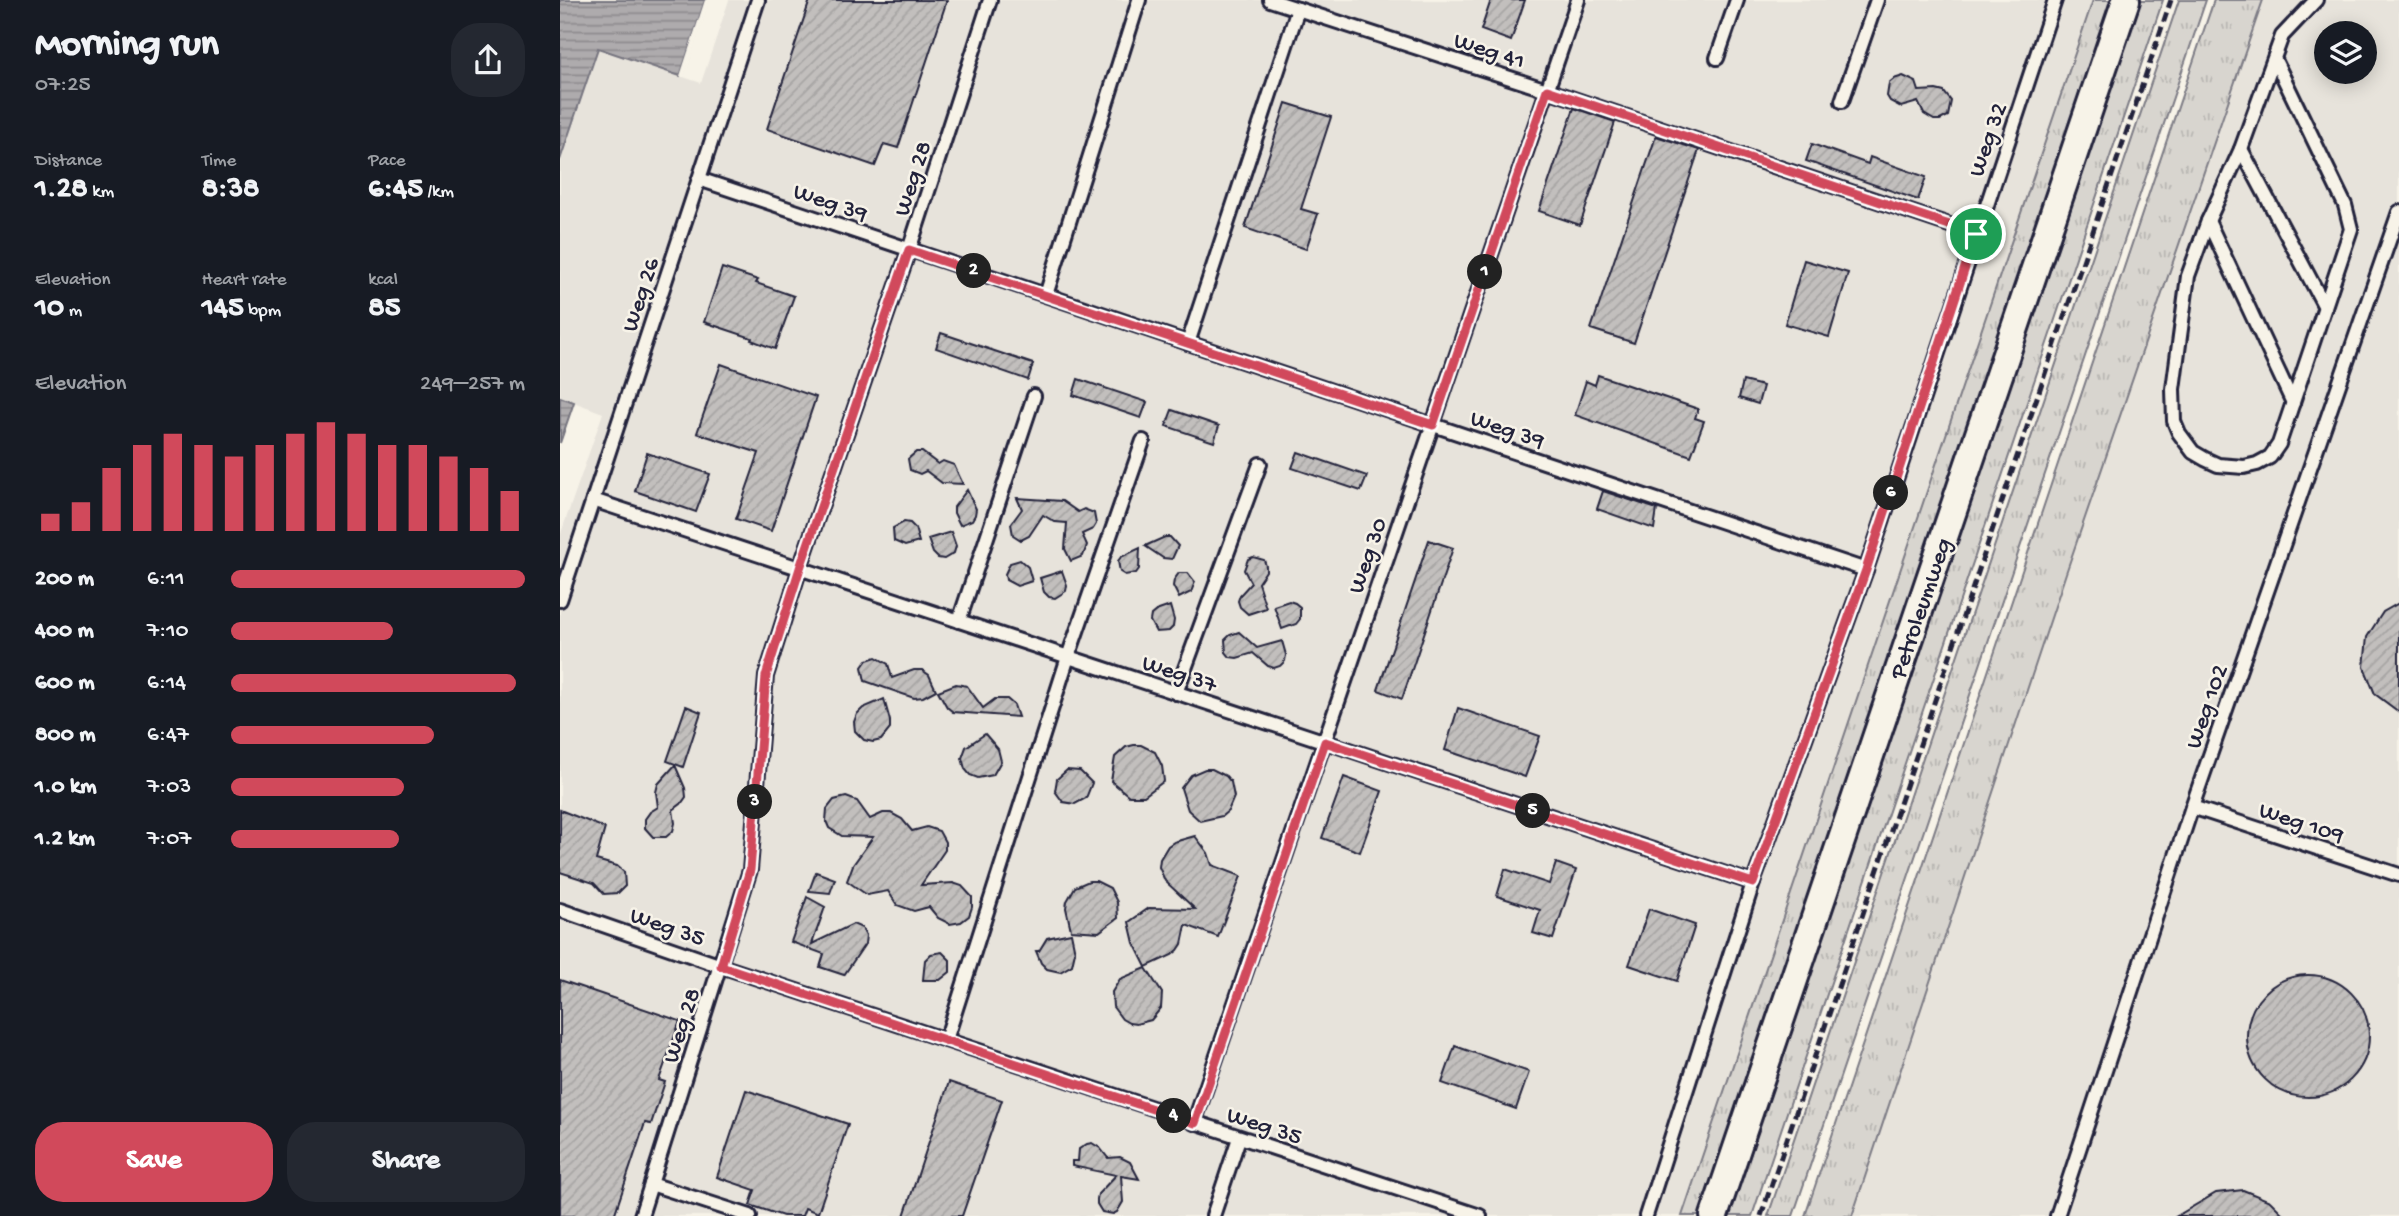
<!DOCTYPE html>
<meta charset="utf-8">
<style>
:root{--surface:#171b24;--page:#242831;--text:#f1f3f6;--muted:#9ea1a6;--accent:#d1495b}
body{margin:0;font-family:"Gochi Hand",sans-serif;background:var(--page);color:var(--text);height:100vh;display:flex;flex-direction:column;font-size:26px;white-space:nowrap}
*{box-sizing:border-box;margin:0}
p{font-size:23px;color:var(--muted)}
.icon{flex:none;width:38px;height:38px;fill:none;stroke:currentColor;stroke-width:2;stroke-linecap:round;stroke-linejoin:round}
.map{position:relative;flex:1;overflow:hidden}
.panel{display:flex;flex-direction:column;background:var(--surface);width:560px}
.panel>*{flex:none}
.controls{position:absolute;left:1754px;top:21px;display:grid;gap:14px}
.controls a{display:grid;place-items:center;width:63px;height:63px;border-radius:50%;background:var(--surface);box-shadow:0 4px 18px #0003;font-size:35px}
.pin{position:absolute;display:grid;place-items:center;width:60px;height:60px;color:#fff;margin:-30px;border:4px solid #fff;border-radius:50%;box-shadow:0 2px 7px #0007}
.km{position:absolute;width:35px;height:35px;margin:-18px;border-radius:50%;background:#222;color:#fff;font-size:19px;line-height:35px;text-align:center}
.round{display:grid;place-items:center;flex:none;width:74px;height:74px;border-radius:28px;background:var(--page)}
.headline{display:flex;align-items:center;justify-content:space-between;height:119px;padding:0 35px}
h1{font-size:38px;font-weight:700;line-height:52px}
.stats{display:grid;grid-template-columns:repeat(3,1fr);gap:10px;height:119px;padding:7px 35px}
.stats div{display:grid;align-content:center}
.stats b{font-size:30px;font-weight:700}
.stats small{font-size:19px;font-weight:400}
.stats p{font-size:19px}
.chart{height:196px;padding:14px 35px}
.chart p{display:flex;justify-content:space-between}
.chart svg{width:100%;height:126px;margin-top:7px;stroke:var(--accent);stroke-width:6}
.button{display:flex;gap:14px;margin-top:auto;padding:14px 35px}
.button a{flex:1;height:80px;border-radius:28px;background:var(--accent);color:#fff;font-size:28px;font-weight:700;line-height:80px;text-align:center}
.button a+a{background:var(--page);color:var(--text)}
ul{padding:0 35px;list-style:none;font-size:23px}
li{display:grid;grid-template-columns:112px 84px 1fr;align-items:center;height:52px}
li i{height:18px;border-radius:9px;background:var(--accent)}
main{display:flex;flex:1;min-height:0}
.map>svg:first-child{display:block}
.built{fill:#e7e3db;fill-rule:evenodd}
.grass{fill:url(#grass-tufts);stroke:#7d7c85;stroke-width:2}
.water{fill:url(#water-rules);stroke:#76747f;stroke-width:2}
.pier{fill:#f7f3e8}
.building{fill:url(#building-hatch);stroke:#22223b;stroke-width:2}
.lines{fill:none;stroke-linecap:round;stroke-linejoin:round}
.service-casing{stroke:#22223b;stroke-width:18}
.minor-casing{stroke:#22223b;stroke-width:32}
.service{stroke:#f7f3e8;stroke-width:12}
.minor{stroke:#f7f3e8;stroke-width:26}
.rail{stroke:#22223b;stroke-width:5;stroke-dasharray:10 5;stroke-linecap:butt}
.route-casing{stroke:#fff;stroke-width:14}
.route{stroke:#d1495b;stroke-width:9}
.labels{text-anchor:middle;stroke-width:5;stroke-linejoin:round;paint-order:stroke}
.street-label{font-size:24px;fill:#22223b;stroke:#f7f3e8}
</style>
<main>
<section class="panel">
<div class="headline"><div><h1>Morning run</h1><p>07:25</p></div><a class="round"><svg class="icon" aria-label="share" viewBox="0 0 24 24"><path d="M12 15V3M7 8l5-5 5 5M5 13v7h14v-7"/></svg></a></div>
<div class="stats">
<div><p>Distance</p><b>1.28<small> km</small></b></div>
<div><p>Time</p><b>8:38</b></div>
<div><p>Pace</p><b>6:45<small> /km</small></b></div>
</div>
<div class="stats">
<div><p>Elevation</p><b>10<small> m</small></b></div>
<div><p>Heart rate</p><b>145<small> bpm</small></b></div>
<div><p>kcal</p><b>85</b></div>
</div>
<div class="chart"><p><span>Elevation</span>249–257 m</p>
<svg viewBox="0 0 160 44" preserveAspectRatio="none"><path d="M5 44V38M15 44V34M25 44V22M35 44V14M45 44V10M55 44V14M65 44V18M75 44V14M85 44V10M95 44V6M105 44V10M115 44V14M125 44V14M135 44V18M145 44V22M155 44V30"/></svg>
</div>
<ul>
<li><b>200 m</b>6:11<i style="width:100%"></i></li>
<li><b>400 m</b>7:10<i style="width:55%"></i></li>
<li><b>600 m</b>6:14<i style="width:97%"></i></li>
<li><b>800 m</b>6:47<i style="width:69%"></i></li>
<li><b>1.0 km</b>7:03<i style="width:59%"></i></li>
<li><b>1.2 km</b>7:07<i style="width:57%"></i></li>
</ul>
<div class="button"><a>Save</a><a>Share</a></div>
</section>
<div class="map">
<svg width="1839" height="1216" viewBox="0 0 1839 1216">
<defs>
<pattern id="grass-tufts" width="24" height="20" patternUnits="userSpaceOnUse" patternTransform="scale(1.75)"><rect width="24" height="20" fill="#d8d5cf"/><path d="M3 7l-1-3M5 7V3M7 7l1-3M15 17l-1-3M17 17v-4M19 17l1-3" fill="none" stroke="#b9b7b3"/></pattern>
<pattern id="water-rules" width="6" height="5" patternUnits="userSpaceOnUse" patternTransform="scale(1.75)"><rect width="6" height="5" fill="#aeabad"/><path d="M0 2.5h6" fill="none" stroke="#8d8b8e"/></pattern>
<pattern id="building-hatch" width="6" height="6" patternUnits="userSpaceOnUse" patternTransform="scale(1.75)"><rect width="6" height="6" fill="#c2bfbd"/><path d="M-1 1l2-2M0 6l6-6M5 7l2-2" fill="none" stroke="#a6a4a3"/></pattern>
</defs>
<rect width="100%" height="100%" fill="#f7f3e8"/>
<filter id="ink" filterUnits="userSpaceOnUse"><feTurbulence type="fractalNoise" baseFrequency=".0143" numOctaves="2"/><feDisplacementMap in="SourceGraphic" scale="14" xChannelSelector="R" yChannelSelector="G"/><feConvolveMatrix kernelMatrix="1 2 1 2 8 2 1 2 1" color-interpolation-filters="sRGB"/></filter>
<g filter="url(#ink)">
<g class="built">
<path d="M169 0H1533L1122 1216H0V536L43 413 0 397V160L38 48 141 83Z"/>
<path d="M1703 0H1839V1216H1292L1506 573ZM1766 33H1804V72H1766Z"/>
</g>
<g class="grass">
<path d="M1533 0H1555L1143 1216H1122Z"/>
<path d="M1579 0H1603L1192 1216H1166Z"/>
<path d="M1619 0H1646L1233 1216H1208Z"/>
<path d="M1654 0H1703L1506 573 1292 1216H1245Z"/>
</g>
<g class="water">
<path d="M0 0H145L120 76 38 48 0 160Z"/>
<path d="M0 397 14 402 0 443Z"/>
</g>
<path class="pier" d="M145 0H149L124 77 120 76Z"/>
<g class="building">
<path d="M250 0H387L338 148 324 144 315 166 207 129Z"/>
<path d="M931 0H965L951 41 921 30Z"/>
<path d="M1343 76 1356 82 1359 91 1376 90 1384 92 1391 101 1388 116 1380 120H1374L1364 114 1358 102 1341 107 1330 101 1327 96 1329 83 1334 79Z"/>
<path d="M726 103 771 117 741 209 758 214 746 249 685 228Z"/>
<path d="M1014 108 1055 122 1020 225 979 211Z"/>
<path d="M1096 136 1139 150 1074 343 1031 329Z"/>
<path d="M1252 144 1308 164 1310 157 1366 177 1358 200 1246 161Z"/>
<path d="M1244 260 1288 273 1269 337 1225 324Z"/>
<path d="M162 268 198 280 196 283 234 296 215 349 191 340 192 338 144 322Z"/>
<path d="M381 333 473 364 468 380 376 348Z"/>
<path d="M161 364 256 397 211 531 176 519 199 453 137 433Z"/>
<path d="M1038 375 1138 409 1135 418 1144 421 1131 456 1015 415 1026 381 1035 385Z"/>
<path d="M518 379 587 402 581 418 513 395Z"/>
<path d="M1183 381 1203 386 1198 404 1179 398Z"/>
<path d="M612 410 659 426 654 442 606 426Z"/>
<path d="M356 452H362L378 464 383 461 394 465 403 484 382 483 366 471 360 474 350 470 348 459Z"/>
<path d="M738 452 807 476 801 491 732 468Z"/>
<path d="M87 453 150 474 136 512 75 491Z"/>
<path d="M407 490 416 509 415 515 412 520 400 525 394 513V507Z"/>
<path d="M1043 491 1097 509 1094 529 1037 509Z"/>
<path d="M457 498 502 501 518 512 524 509 534 513 536 524 533 529 522 534 527 545 523 556 511 561 505 549 507 523 495 522 483 515 469 536 461 540 453 535 451 524 462 509Z"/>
<path d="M344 522 350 523 355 528 359 542 345 546 334 541 333 528Z"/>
<path d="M391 532 396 546 394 553 384 559 378 558 373 553 368 539Z"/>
<path d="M605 537H610L618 546 612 559 603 558 585 546Z"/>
<path d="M869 540 893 548 842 699 818 690Z"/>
<path d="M580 548 579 569 576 573 565 575 560 572 558 561 561 557Z"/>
<path d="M693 557 704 560 706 566V571L698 583 706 608 688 614 680 607 678 601 680 595 691 583 684 570 688 559Z"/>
<path d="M460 560 468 567 472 581 457 586 446 580 445 574 450 563Z"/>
<path d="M502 571 507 585 506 591 495 598 489 597 484 592 480 578Z"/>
<path d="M619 573H628L635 582 631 592 619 598 613 586 614 580Z"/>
<path d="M729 601 735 603 740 607V619L736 624 722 629 714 606Z"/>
<path d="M1839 603V712L1815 694 1804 667 1807 637 1823 612Z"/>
<path d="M610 606 614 620 613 627 609 631 596 632 590 621 591 615 596 611Z"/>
<path d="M679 632 697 648 722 641 726 655 725 661 720 666 714 668 708 666 693 653 677 658 670 657 666 652 665 640 670 635Z"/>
<path d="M316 657 328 664 332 678 354 670H362L369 675 376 690 363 697 354 698 305 681 302 667 307 660Z"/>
<path d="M396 684 407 686 423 708 435 699H447L454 705 458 717 393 712 387 707 378 691Z"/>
<path d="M324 699 330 721V729L321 740 313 742 304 740 295 731 294 722 297 714 303 708Z"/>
<path d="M126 706 141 712 123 767 107 761Z"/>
<path d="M898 708 980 736 965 777 885 750Z"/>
<path d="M425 734 438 749 441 761 433 775 418 778 410 775 405 769 402 758 406 747Z"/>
<path d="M574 745H581L595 752 602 766 604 781 584 796H569L551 781 555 757 566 747Z"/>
<path d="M115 765 125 788 126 797 121 804 113 810 115 823 113 831 106 837H93L85 828V819L90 812 98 807 96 792 98 784Z"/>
<path d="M645 769H652L666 776 671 782 674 797 668 811 662 816 640 821 628 810 621 788 631 775Z"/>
<path d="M507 770 520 771 532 783 526 798 515 804 503 802 495 791 497 779Z"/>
<path d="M784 777 822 791 800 852 762 838Z"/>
<path d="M286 797 297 801 310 819 323 813H331L342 819 352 831 367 827 379 831 385 842V850L361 885 393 883 402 886 412 897V907L409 916 401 922 390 924 378 918 369 907 354 911 337 905 328 891 307 895 287 881 293 865 313 837 282 836 269 828 266 821 267 809 274 800Z"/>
<path d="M0 810 45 828 36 860 57 866 64 872 65 886 58 893 44 894 34 883 0 872Z"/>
<path d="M635 836 648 853 652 865 681 876 658 937 626 925 622 944 618 950 612 955 586 967 574 943 569 922 589 908 635 909 605 881 599 867 600 859 608 846 614 842Z"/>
<path d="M996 863 1016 870 993 939 973 933 980 910 937 896 945 869 989 884Z"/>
<path d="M256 872 275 879 270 893 249 891Z"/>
<path d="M529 881H536L550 888 557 902 558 918 539 932 511 930 506 908 507 901 515 887Z"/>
<path d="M247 897 265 907 252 944 293 924 302 928 306 935 305 944 284 975 260 967 264 954 231 942Z"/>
<path d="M1089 909 1135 925 1117 981 1069 965Z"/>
<path d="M511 933 515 952 512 965 500 972 487 969 481 963 476 951H479L487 938Z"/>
<path d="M382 952 390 960V972L380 980H363L365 960 371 954Z"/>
<path d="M586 968 602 993 601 1008 591 1020 576 1024 569 1023 562 1019 553 1007 552 992 560 979Z"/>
<circle cx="1748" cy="1036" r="61"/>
<path d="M0 980 120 1021 99 1080 105 1082 91 1124 85 1123 54 1216H0Z"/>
<path d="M895 1046 969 1072 956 1109 882 1083Z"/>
<path d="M389 1082 442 1100 402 1216H344Z"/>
<path d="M186 1090 288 1124 258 1213 245 1208 242 1216H223L190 1205 195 1190 157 1177Z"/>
<path d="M532 1143 540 1148 548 1158 560 1157 570 1162 579 1179 561 1176 563 1202 557 1212 553 1214 542 1212 537 1204V1199L538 1194 556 1175 512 1166V1161H518L519 1149 527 1144Z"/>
<path d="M1683 1190 1710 1201 1725 1216H1617L1656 1193Z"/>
</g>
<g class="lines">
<g class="service-casing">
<g id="service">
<path d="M710 0 987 90 1416 234"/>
<path d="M1157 58 1177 0"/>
<path d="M1714 58 1785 205 1791 229 1719 444 1710 457 1697 464 1684 467 1658 465 1645 459 1633 452 1619 433 1614 421 1613 389 1628 276 1648 221 1681 149 1722 36 1756 0"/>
<path d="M1282 101 1317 0"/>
<path d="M1681 149 1765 307"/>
<path d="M139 179 1306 570"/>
<path d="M1648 221 1733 403"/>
<path d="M486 295 579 0"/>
<path d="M628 343 738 9"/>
<path d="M33 500 1193 883"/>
<path d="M0 600 198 0"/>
<path d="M399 621 474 396"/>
<path d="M616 693 700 464"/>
<path d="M1632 807 1839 875"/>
<path d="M0 910 161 966 920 1216"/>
<path d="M386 1040 508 657 583 441"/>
<path d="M634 1123 1018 0"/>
<path d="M91 1184 190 1216"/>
<path d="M81 1216 190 870 206 676 240 568 349 250 430 0"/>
<path d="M653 1216 679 1138"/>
<path d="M1086 1216 1193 883 1306 570 1495 0"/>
<path d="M1497 1216 1632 807 1839 212"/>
</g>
</g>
<g class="minor-casing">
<path id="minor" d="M1154 1216 1566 0"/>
</g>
<use href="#service" class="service"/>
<use href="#minor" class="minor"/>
<path class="rail" d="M1201 1216 1611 0"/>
</g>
</g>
<g class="lines" filter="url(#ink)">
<g class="route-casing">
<path id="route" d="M987 90 1416 234 1306 570 1193 883 765 742 635 1123 161 966 190 870 206 676 240 568 349 250 873 425Z"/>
</g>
<use href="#route" class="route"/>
</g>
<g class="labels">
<g class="street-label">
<text transform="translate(930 49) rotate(18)" y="8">Weg 41</text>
<text transform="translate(1426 139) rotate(-71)" y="8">Weg 32</text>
<text transform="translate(351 178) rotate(-72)" y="8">Weg 28</text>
<text transform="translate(271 201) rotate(19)" y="8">Weg 39</text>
<text transform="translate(79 294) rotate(-72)" y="8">Weg 26</text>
<text transform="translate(948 428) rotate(19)" y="8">Weg 39</text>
<text transform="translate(806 555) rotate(-71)" y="8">Weg 30</text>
<text transform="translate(1359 608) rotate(-71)" y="8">Petroleumweg</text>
<text transform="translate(620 672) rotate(18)" y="8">Weg 37</text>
<text transform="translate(1645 706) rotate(-71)" y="8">Weg 102</text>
<text transform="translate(1742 821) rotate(18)" y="8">Weg 109</text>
<text transform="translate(108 925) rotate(19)" y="8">Weg 35</text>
<text transform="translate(120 1025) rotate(-72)" y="8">Weg 28</text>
<text transform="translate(705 1124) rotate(18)" y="8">Weg 35</text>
</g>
</g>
</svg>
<div class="controls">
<a><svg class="icon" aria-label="layers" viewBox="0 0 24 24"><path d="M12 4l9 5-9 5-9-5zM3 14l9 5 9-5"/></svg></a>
</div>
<div class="pin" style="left:1416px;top:234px;background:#1e9e55"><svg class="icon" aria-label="arrive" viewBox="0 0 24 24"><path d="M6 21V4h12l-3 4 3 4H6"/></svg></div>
<b class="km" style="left:925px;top:272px">1</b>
<b class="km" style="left:414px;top:271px">2</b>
<b class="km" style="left:195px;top:802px">3</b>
<b class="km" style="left:614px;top:1116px">4</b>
<b class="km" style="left:973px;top:811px">5</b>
<b class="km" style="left:1331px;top:493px">6</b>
</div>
</main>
